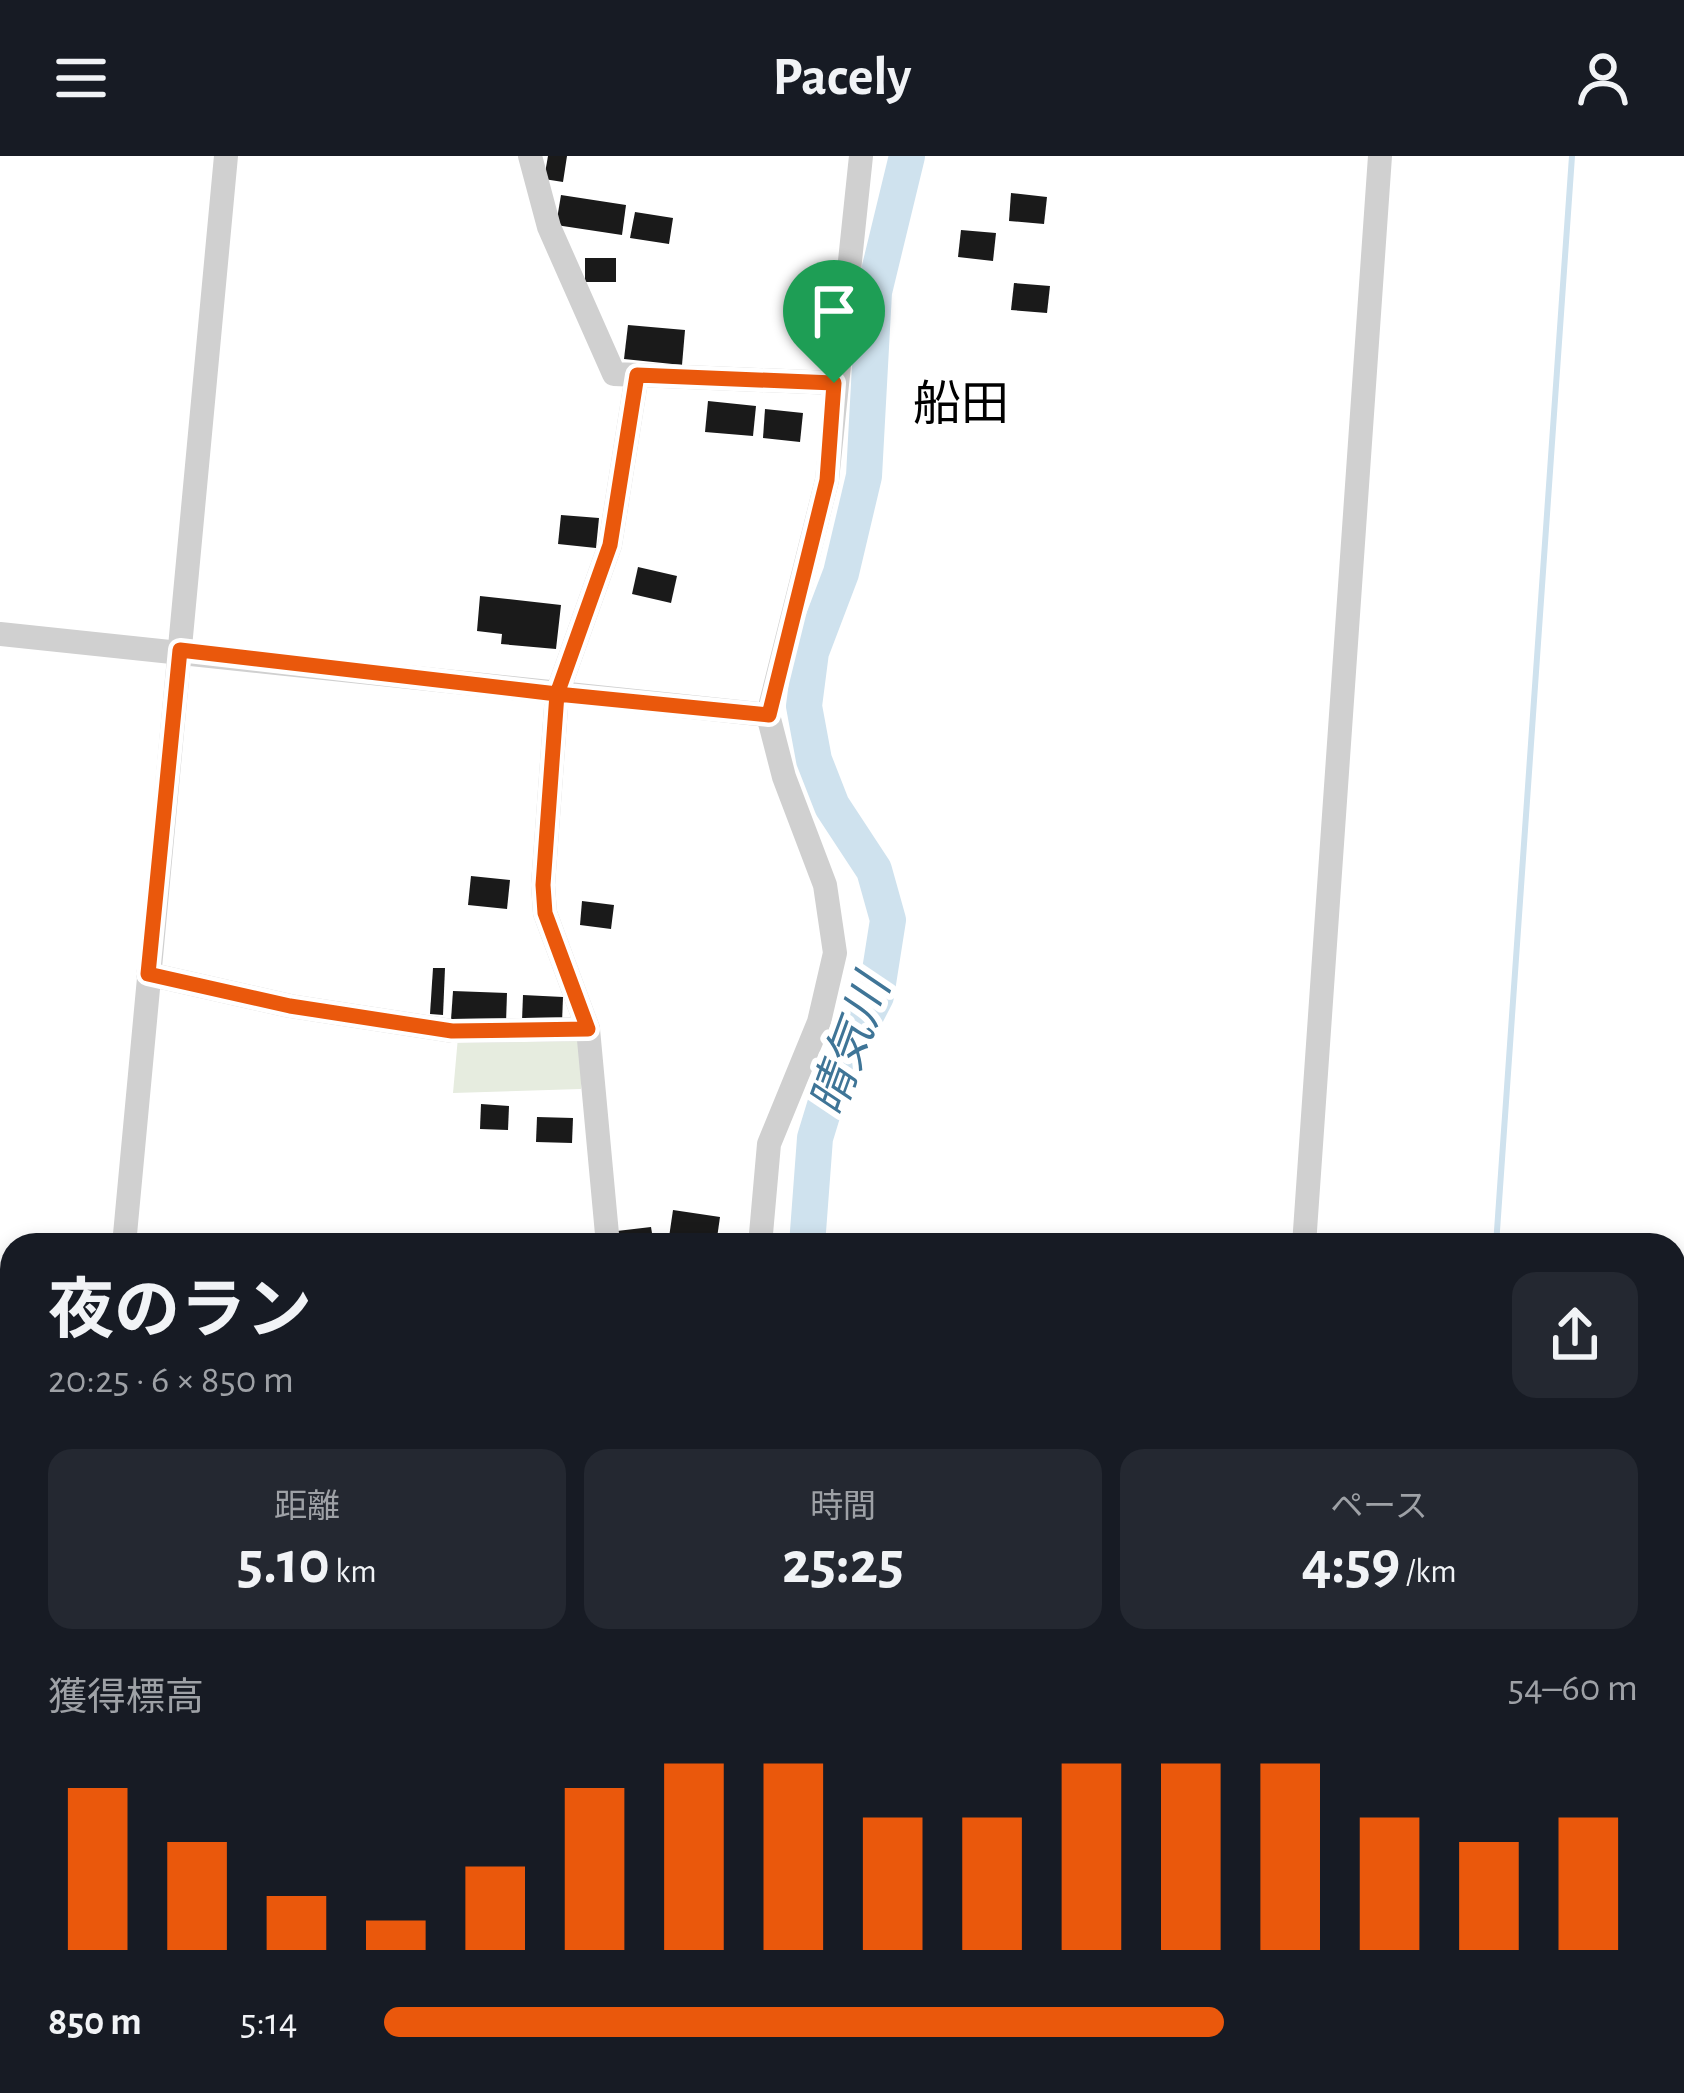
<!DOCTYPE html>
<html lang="ja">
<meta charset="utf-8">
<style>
:root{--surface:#171b24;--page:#242831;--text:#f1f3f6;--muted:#9ea1a6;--accent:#ea580c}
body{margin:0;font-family:"Alegreya Sans","Noto Sans JP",sans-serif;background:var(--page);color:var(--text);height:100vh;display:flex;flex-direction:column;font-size:45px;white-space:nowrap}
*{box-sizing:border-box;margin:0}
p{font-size:39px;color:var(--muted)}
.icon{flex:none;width:66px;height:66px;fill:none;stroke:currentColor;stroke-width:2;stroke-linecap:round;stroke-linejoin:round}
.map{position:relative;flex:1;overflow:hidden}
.sheet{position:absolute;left:0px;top:1077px;width:1686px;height:861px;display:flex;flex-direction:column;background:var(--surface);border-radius:36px 36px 0 0;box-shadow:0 6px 18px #0003}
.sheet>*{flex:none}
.pin{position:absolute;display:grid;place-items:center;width:102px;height:102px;color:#fff;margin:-123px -51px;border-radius:50% 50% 50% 0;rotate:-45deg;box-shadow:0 0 12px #0007}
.pin .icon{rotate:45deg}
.round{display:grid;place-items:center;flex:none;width:126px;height:126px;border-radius:24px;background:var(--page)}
.headline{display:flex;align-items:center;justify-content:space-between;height:204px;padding:0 48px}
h1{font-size:66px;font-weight:700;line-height:90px}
.stats{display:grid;grid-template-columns:repeat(3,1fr);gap:18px;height:204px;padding:12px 48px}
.stats div{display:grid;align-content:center;border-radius:24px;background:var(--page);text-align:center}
.stats b{font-size:60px;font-weight:700}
.stats small{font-size:33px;font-weight:400}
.stats p{font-size:33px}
.chart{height:336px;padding:24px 48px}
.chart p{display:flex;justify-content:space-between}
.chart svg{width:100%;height:216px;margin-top:12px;stroke:var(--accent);stroke-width:6}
ul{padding:0 48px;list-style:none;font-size:39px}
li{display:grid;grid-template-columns:192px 144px 1fr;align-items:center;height:90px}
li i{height:30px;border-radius:15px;background:var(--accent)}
header{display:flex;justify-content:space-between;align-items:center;height:156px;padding:0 48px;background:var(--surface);font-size:54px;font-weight:700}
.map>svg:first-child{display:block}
.green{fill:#e6ecdf}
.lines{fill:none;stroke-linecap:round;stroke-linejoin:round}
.stream{stroke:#cfe2ee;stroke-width:6}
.river{stroke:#cfe2ee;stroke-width:36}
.building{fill:#1a1a1a}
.minor{stroke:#d0d0d0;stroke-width:24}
.route-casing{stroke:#fff;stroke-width:24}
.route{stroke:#ea580c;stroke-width:15}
.labels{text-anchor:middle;stroke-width:12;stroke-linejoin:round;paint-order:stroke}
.neighbourhood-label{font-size:48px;fill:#000;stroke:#fff}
.water-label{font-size:48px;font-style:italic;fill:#3f7597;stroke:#fff}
</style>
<header><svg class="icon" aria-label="menu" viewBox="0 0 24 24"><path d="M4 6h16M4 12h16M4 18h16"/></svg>Pacely<svg class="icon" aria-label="person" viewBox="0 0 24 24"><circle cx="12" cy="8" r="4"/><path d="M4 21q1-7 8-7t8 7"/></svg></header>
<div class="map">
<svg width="1684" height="1937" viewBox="0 0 1684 1937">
<rect width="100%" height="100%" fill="#fff"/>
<path class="green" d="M458 881 583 882 581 933 453 937Z"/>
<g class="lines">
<g class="stream">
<path d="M1496 1089 1572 0"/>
<path d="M0 1165 12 1166"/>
</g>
<g class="river">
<path d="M807 1089 815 982 833 923 876 840 888 764 874 714 832 650 814 604 804 550 811 496 841 417 864 320 874 136 907 0"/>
<path d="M398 1926V1937"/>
<path d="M1176 1926 1180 1937"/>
</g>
</g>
<g class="building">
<path d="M548 0H567L563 26 544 23Z"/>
<path d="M1011 37 1047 41 1044 68 1009 65Z"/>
<path d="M561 39 626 49 622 79 556 69Z"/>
<path d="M635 56 673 62 669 88 630 82Z"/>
<path d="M961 74 996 77 993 105 958 101Z"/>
<rect x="585" y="102" width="31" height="24"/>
<path d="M1014 127 1050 130 1047 157 1011 154Z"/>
<path d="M628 169 685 174 682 209 624 203Z"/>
<path d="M708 245 756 250 753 280 705 276Z"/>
<path d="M765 253 803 257 800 286 763 282Z"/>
<path d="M561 359 599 362 596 392 558 388Z"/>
<path d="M638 411 677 420 671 447 632 438Z"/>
<path d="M480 440 561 449 556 493 501 488 502 478 477 475Z"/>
<path d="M471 720 510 724 507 753 468 749Z"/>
<path d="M582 745 614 749 611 773 580 769Z"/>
<path d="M433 812H445L443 859 430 858Z"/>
<path d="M453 835 507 837 506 867 451 864Z"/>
<path d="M523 839 563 841 562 867 522 865Z"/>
<path d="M481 948 509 950 508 974 480 973Z"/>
<path d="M537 961 573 962 572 987 536 986Z"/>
<path d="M673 1054 720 1061 716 1089 668 1088Z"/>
<path d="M651 1071 654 1089H618L617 1075Z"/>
</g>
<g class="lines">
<g class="minor">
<path d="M530 0 549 71 614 218 834 227"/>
<path d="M0 478 768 559"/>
<path d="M148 818 290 850 452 875 588 873"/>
<path d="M124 1089 226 0"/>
<path d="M608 1089 588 873 545 757 543 729 557 538 610 389 637 219"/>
<path d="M760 1089 769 988 819 866 835 797 825 729 784 621 768 559 827 324 861 0"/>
<path d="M1304 1089 1380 0"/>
<path d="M1674 1299 1684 1300"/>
<path d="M0 1811 12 1812"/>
<path d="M40 1937 41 1926"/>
<path d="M203 1937 204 1926"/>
<path d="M366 1937 367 1926"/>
<path d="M859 1937V1926"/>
</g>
</g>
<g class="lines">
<g class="route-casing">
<path id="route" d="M834 227 637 219 610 389 557 538 180 494 148 818 290 850 452 875 588 873 545 757 543 729 557 538 769 559 827 324 834 227"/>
</g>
<use href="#route" class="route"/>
</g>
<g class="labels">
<g class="neighbourhood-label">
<text x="961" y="264">船田</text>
</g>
<g class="water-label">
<text transform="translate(849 889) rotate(-70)" y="17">晴気川</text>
</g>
</g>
</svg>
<div class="pin" style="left:834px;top:227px;background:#1e9e55"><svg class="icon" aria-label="arrive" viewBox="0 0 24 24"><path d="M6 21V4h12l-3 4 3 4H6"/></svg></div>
<section class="sheet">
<div class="headline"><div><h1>夜のラン</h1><p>20:25 · 6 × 850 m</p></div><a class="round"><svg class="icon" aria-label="share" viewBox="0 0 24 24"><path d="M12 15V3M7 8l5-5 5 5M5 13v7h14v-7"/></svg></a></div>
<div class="stats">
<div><p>距離</p><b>5.10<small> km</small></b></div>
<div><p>時間</p><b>25:25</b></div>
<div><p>ペース</p><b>4:59<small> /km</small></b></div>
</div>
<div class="chart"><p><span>獲得標高</span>54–60 m</p>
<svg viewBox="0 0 160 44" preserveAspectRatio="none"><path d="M5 44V11M15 44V22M25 44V33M35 44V38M45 44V27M55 44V11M65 44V6M75 44V6M85 44V17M95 44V17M105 44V6M115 44V6M125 44V6M135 44V17M145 44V22M155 44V17"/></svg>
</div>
<ul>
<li><b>850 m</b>5:14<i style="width:67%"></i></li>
</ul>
</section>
</div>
